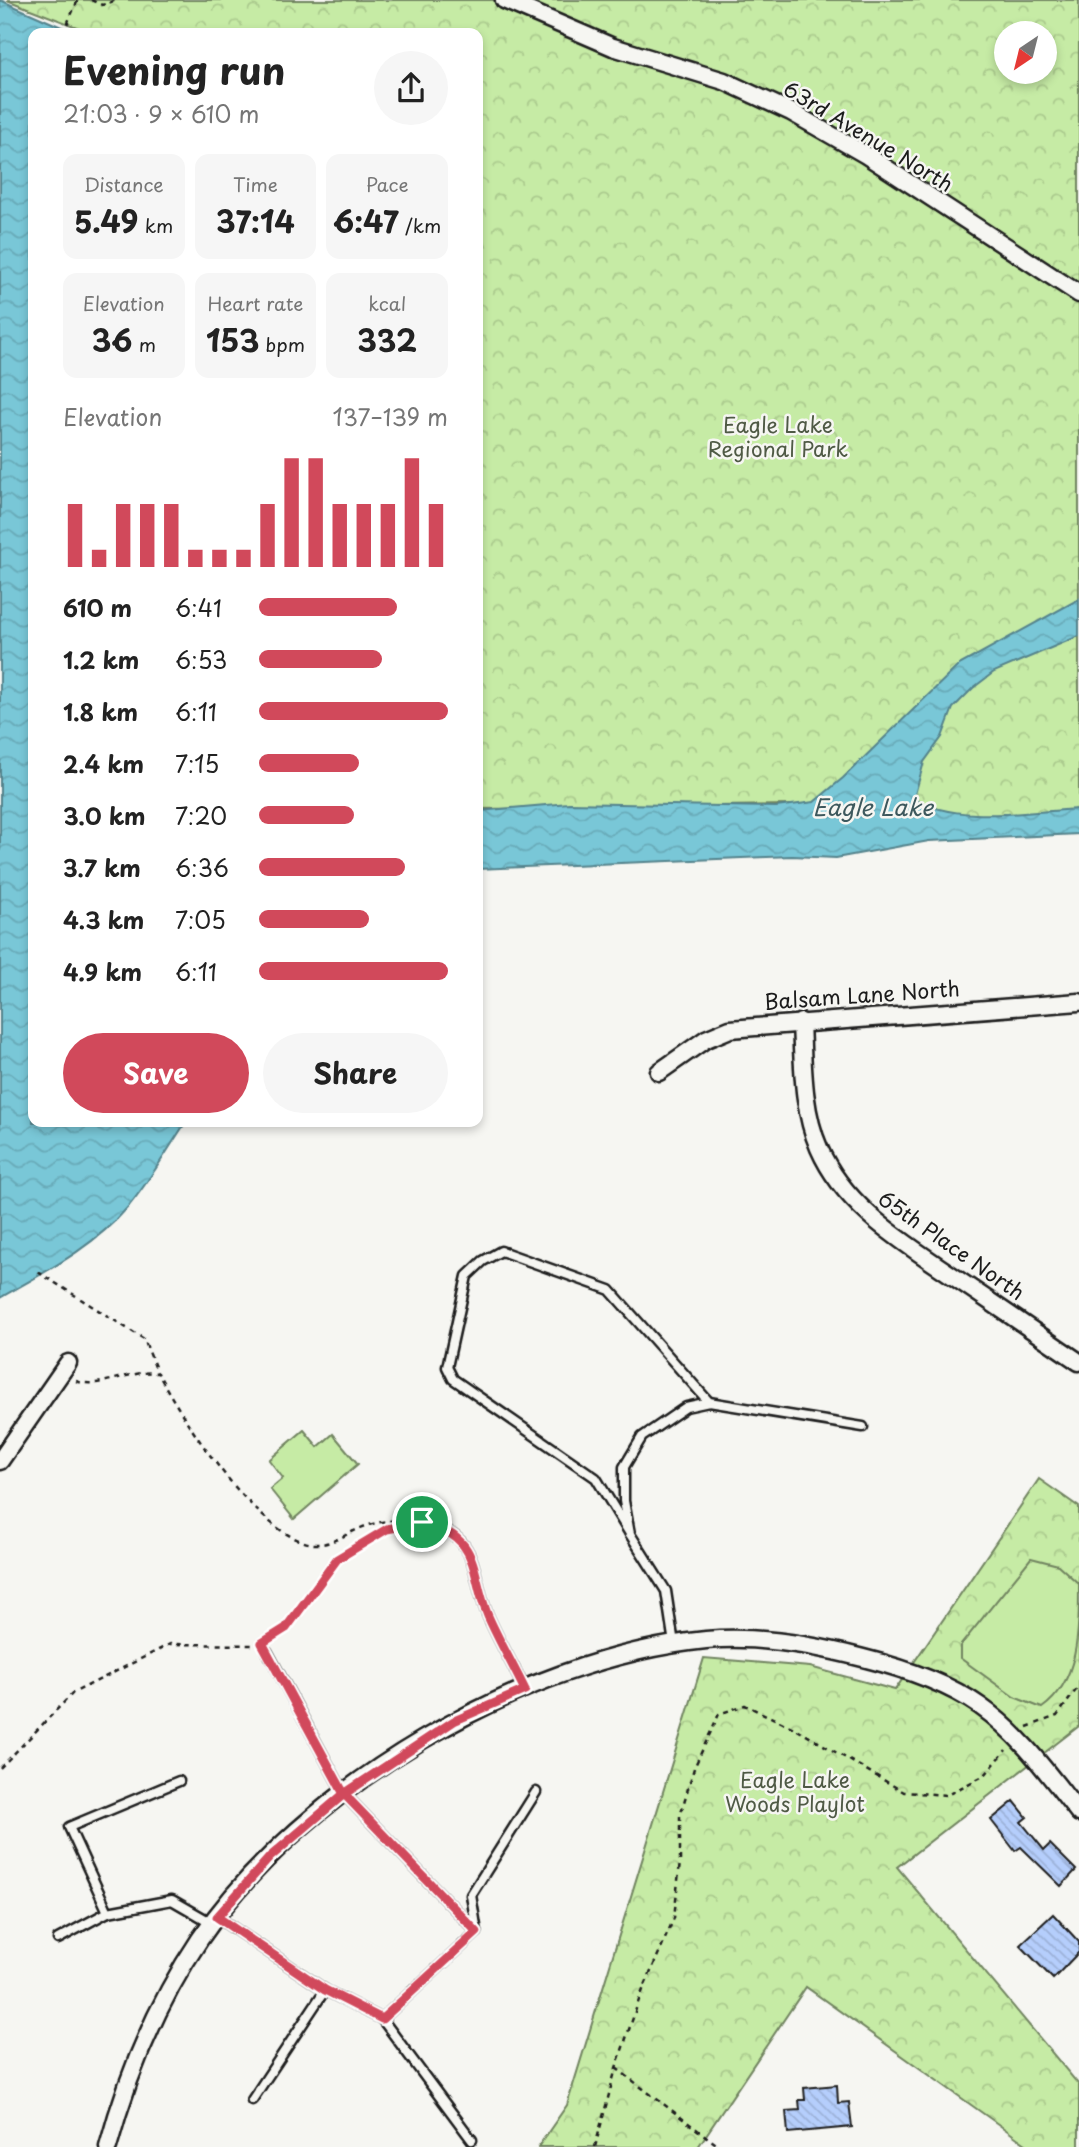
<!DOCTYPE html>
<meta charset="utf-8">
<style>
:root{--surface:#fff;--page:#f6f6f6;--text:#222;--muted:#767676;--accent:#d1495b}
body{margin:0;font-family:"Playpen Sans",sans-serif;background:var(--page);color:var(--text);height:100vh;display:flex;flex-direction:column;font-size:26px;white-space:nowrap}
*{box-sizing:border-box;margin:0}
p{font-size:23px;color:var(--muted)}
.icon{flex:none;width:38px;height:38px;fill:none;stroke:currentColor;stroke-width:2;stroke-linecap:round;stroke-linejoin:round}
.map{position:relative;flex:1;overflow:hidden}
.drawer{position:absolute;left:28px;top:28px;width:455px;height:1099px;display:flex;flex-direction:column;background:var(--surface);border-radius:14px;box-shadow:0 4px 10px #0003}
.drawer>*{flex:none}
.needle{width:46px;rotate:215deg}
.fabs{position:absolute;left:994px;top:21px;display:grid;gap:14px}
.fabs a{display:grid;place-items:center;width:63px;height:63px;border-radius:50%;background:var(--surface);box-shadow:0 4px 10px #0003;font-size:35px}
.pin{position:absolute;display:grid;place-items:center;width:60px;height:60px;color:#fff;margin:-30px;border:4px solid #fff;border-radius:50%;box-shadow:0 2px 7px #0007}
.round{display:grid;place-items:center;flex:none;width:74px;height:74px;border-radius:37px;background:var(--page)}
.summary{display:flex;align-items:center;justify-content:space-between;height:119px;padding:0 35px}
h1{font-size:38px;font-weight:700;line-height:52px}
.stats{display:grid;grid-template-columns:repeat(3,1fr);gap:10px;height:119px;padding:7px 35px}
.stats div{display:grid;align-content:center;border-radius:14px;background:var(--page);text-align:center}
.stats b{font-size:30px;font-weight:700}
.stats small{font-size:19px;font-weight:400}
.stats p{font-size:19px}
.chart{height:196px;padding:14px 35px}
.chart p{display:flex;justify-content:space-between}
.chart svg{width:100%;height:126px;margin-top:7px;stroke:var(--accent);stroke-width:6}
.button{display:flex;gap:14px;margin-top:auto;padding:14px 35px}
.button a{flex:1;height:80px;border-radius:42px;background:var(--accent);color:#fff;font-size:28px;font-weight:700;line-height:80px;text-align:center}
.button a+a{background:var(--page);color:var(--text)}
ul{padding:0 35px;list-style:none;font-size:23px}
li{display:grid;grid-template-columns:112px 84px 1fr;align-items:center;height:52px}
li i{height:18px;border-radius:9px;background:var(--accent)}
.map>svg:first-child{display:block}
.forest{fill:url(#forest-crowns);stroke:#718460;stroke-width:2;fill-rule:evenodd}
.pitch{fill:#c6eba5;stroke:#718460;stroke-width:2}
.water{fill:url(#water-waves);stroke:#54838c;stroke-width:2}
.building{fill:url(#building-back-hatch);stroke:#1c1c1c;stroke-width:2}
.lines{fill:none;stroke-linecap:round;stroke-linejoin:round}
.lane-casing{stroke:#1c1c1c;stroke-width:13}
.street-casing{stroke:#1c1c1c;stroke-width:21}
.path{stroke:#1c1c1c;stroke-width:2.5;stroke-dasharray:5 5;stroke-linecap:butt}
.lane{stroke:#f6f6f2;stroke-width:8}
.street{stroke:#f6f6f2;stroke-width:16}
.route-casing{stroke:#fff;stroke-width:14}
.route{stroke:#d1495b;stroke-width:9}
.labels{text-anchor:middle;stroke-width:5;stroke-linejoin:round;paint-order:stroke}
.street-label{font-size:21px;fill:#1c1c1c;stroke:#f6f6f2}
.park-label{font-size:21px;fill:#4f5a45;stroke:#f6f6f2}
.water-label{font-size:23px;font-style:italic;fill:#3d585d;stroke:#f6f6f2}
</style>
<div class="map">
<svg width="1079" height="2147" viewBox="0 0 1079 2147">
<defs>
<pattern id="forest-crowns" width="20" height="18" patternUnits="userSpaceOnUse" patternTransform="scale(1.75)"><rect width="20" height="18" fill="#c6eba5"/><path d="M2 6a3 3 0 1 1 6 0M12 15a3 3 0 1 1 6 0" fill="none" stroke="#aac98d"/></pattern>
<pattern id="water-waves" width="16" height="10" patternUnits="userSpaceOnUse" patternTransform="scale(1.75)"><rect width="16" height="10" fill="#79c7d7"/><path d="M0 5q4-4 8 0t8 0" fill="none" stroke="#68aab8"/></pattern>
<pattern id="building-back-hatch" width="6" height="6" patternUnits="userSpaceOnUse" patternTransform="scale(1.75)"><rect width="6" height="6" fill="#b5cefc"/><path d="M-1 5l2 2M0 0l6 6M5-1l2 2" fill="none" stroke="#9bb0d7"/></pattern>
</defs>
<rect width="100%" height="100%" fill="#f6f6f2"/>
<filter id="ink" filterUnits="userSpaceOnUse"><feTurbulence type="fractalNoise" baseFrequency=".0143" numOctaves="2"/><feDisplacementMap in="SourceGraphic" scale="14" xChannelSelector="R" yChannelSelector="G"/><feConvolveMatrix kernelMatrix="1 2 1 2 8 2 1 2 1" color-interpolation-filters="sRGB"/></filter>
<g filter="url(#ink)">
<g class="forest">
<path d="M7 0H1079V816L971 827 794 805 478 809V33H92ZM1006 33H1045V72H1006Z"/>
<path d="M1039 1479 1079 1507V1726L897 1867 1079 2085V2147H1030L806 1987 698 2147H538L567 2105 704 1658 810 1667 895 1690Z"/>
</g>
<g class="pitch">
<path d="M304 1430 318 1447 333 1434 358 1464 294 1519 270 1489 283 1478 269 1460Z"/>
<path d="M1031 1558 1058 1565 1079 1584C1079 1632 1079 1682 1042 1708L1014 1697 960 1658V1646Z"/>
</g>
<g class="water">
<path d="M0 0 75 33H33V1122H186C167 1150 150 1181 128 1207 94 1247 45 1272 0 1298Z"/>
<path d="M1079 599V636L994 672 973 688 953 708 942 737 924 762 914 798C954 825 1032 811 1079 809V834L929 841 836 858 792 856 478 869V811L569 803 776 807 814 802 843 778 959 665Z"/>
</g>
<g class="building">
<path d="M1014 1801 1027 1817 1021 1822 1044 1850 1050 1844 1076 1870 1061 1886 1021 1847 1015 1851 991 1820Z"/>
<path d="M1053 1914 1079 1942V1952L1053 1979 1020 1945Z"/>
<path d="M837 2085 838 2103 849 2102 852 2127 788 2133 786 2111 800 2110 799 2100H805L804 2088Z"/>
</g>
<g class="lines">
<g class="lane-casing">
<g id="lane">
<path d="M422 1522C483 1537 469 1571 488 1616 499 1641 513 1665 525 1690"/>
<path d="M630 1534 596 1478 453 1379 447 1367 467 1276 483 1261 501 1251 610 1290 709 1402"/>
<path d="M674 1644 666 1591 630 1534 624 1501V1467L642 1437 686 1407 709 1402 863 1427"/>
<path d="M267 1651 344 1794 477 1932"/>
<path d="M179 1781 69 1827 108 1912 172 1900 212 1923"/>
<path d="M217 1917 325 1990 382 2019 472 2140"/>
<path d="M58 1939 108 1912"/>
<path d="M382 2019 477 1932 471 1895 536 1792"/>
<path d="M252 2100 325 1990"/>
</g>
</g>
<g class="street-casing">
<g id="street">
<path d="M504 0 613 47 724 81 791 112 866 155 1079 294"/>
<path d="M801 1022C803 1064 802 1109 819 1148 846 1210 907 1244 960 1281 1000 1308 1039 1335 1079 1362"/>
<path d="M659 1072 706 1039 730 1029 1079 1002"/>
<path d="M0 1461 68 1363"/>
<path d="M108 2147C128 2073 157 2003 200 1939 303 1787 524 1658 706 1640 758 1635 813 1645 863 1658 903 1668 946 1682 980 1706 1020 1734 1049 1775 1079 1813"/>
</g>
</g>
<g class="path">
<path d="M91 0 102 5 117 0"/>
<path d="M63 33 78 0"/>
<path d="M29 70 33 72"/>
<path d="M38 1272 144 1339 157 1372"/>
<path d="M76 1381C100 1390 130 1369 158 1373 181 1417 263 1547 319 1544 331 1544 343 1536 354 1531 372 1522 391 1519 411 1521"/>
<path d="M270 1638C299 1619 311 1585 335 1561 351 1544 390 1527 412 1523"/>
<path d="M1027 1727 1057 1716 1079 1686"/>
<path d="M0 1768 73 1693 170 1644 256 1645"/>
<path d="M616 2068 720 2147"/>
<path d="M595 2147 616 2068 640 1997 674 1918 680 1862V1816L694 1768 719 1714 745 1705 796 1729 904 1792 947 1795 985 1775 1006 1750"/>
</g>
<use href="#lane" class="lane"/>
<use href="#street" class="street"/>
</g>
</g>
<g class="lines" filter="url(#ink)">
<g class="route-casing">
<path id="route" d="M422 1522 387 1529 337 1559 286 1628 262 1643 344 1794 270 1857 217 1917 325 1990 382 2019 477 1932 344 1794 454 1721 525 1690C513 1665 499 1641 488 1616 469 1571 483 1538 422 1522"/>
</g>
<use href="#route" class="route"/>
</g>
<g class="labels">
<g class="street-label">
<text transform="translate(868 137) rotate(31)" y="7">63rd Avenue North</text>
<text transform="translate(862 996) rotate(-4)" y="7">Balsam Lane North</text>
<text transform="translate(951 1246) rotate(35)" y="7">65th Place North</text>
</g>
<g class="park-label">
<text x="778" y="433">Eagle Lake<tspan x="778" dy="24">Regional Park</tspan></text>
<text x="795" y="1788">Eagle Lake<tspan x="795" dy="24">Woods Playlot</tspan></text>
</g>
<g class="water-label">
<text x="873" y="816">Eagle Lake</text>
</g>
</g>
</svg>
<div class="fabs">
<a><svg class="needle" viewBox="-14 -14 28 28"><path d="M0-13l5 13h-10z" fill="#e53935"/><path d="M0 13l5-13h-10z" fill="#767676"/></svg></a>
</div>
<div class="pin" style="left:422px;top:1522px;background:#1e9e55"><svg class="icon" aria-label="arrive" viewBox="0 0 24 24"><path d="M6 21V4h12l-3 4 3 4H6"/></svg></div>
<section class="drawer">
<div class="summary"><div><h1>Evening run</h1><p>21:03 · 9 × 610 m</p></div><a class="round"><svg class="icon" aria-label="share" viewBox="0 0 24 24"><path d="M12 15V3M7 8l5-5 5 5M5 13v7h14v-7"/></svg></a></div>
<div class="stats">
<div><p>Distance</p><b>5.49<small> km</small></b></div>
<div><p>Time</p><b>37:14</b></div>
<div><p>Pace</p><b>6:47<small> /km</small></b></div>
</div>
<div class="stats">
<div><p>Elevation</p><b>36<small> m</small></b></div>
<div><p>Heart rate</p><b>153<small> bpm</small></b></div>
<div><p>kcal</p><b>332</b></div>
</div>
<div class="chart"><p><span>Elevation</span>137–139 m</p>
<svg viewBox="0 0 160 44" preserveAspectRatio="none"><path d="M5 44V22M15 44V38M25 44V22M35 44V22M45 44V22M55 44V38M65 44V38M75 44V38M85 44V22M95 44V6M105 44V6M115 44V22M125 44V22M135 44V22M145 44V6M155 44V22"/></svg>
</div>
<ul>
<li><b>610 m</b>6:41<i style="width:73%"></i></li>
<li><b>1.2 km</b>6:53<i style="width:65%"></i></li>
<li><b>1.8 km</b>6:11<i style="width:100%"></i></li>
<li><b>2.4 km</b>7:15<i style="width:53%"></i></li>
<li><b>3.0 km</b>7:20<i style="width:50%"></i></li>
<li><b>3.7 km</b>6:36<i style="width:77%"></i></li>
<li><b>4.3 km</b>7:05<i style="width:58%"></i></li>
<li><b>4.9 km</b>6:11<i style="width:100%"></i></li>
</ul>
<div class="button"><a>Save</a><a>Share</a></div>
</section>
</div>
